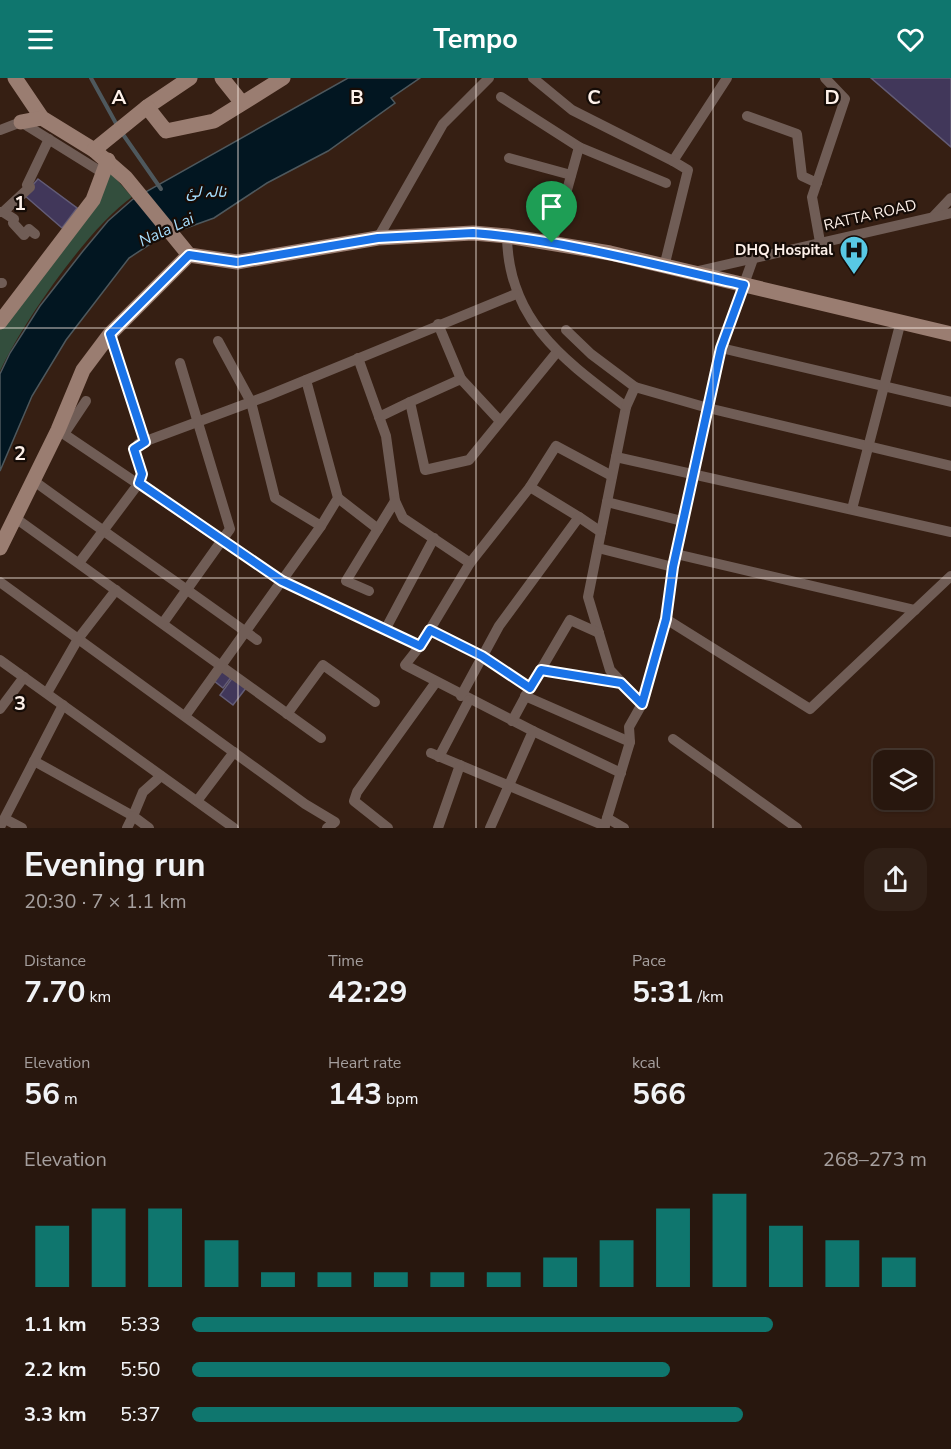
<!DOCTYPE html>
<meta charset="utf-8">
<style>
:root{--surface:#28170e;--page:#302017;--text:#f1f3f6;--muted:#a59f9e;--line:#44362e;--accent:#0f766e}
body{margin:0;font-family:"Nunito Sans",Vazirmatn,sans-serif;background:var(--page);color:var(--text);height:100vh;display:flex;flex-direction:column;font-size:22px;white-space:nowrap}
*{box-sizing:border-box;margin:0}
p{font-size:20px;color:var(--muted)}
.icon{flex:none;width:33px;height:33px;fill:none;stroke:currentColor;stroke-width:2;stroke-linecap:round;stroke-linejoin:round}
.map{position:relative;height:750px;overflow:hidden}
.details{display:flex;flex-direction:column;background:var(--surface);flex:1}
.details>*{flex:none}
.fabs{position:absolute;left:873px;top:672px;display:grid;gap:12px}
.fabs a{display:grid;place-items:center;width:60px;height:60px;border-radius:12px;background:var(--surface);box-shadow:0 2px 4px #0004,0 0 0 2px var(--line);font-size:30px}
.pin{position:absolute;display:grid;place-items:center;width:51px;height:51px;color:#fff;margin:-62px -26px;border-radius:50% 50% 50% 0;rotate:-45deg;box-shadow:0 0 6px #0007}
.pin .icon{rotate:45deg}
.round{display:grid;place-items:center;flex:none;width:63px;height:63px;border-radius:18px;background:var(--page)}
.head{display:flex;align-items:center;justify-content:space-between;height:102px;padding:0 24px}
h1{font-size:33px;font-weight:700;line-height:45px}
.metrics{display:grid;grid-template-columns:repeat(3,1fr);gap:9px;height:102px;padding:6px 24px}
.metrics div{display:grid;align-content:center}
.metrics b{font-size:30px;font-weight:700}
.metrics small{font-size:16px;font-weight:400}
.metrics p{font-size:16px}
.chart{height:168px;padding:12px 24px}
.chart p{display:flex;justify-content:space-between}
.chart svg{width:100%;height:108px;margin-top:6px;stroke:var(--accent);stroke-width:6}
ul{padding:0 24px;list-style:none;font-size:20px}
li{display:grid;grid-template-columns:96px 72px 1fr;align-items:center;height:45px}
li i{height:15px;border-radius:8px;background:var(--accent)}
header{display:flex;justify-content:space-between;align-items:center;height:78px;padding:0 24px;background:var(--accent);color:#fff;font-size:27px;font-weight:700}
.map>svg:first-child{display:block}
.green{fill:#334e3d}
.water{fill:#021621;stroke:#4e585d;stroke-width:1.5}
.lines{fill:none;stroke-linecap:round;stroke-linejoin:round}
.stream{stroke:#4e585d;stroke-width:4}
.building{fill:#41375a;stroke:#635c76;stroke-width:1.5}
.street{stroke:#705d56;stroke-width:10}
.secondary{stroke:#9a7d71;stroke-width:15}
.route-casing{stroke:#fff;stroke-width:12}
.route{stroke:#1a73e8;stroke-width:8}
.grid{fill:none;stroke:#fef1ea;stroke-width:1.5;stroke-opacity:0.55}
.labels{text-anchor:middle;stroke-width:4.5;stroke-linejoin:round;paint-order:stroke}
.street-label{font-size:15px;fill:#fef1ea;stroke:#160c07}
.poi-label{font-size:15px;font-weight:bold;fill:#fef1ea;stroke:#160c07;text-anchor:end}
.water-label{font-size:16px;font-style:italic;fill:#a7defe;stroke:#160c07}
.grid-label{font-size:20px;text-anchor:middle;font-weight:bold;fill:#fef1ea;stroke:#160c07;stroke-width:4.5;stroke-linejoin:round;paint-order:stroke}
</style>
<header><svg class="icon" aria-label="menu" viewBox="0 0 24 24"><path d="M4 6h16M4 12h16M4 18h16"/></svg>Tempo<svg class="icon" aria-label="heart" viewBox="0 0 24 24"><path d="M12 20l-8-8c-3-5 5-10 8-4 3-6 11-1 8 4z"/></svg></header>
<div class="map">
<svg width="951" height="750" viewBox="0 0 951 750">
<rect width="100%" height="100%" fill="#361f13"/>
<path class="green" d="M111 95 132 119C89 149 23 244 0 293V250Z"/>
<path class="water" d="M348 0H420L391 20 395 25 328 73 267 105 214 140 161 159 129 180 66 262 32 318 0 393V296L10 275 40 228 83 173 108 143 133 121Z"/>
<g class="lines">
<g class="stream">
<path d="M91 0 118 49"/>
<path d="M122 55 161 111"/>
</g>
</g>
<g class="building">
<path d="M871 0H951V69Z"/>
<path d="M38 101 77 130 62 150 24 117Z"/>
<path d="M222 590 232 598 223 610 213 602Z"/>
<path d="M233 599 246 610 233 627 220 617Z"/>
</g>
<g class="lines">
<g class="street">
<path d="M533 0 572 32 673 83 727 0"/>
<path d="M501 19 579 69 666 105"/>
<path d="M747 38 797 56 802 98 817 105"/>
<path d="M0 52 21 44 103 95"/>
<path d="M509 80 571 97"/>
<path d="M0 134H3L30 109 27 107 49 61"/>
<path d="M3 134 14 141 13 145 24 157 29 151 35 156"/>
<path d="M934 138 951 120"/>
<path d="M507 158C508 243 564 282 626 329L588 519 610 592 642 626"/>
<path d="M378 160 443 46 489 0"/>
<path d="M820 164 812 119 845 21 825 0"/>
<path d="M552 166 579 69"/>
<path d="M664 189 688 92 673 83"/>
<path d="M694 194 951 135"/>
<path d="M0 205H2"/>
<path d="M438 246 461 301"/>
<path d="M566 252 591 276 635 309"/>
<path d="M110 256 145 364"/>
<path d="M218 263 251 324 275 420 321 448 338 420 306 302"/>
<path d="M721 270 951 324"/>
<path d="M358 280 386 358 395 423"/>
<path d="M626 329 635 309 708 330 951 388"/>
<path d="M379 339 410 324"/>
<path d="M500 343 461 301 410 324 425 392 469 382 557 274"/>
<path d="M58 352 282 503 420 568 405 587 533 653 490 750"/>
<path d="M64 356 86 323"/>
<path d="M616 379 951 454"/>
<path d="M34 403C108 457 183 508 257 562"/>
<path d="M530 409 556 368 612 398"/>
<path d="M338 420 378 451"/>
<path d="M607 424 682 443"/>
<path d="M852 431 901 243"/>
<path d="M14 439 321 660"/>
<path d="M598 470 673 489"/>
<path d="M676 476 915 532"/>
<path d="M79 485 139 405 142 396 134 371 138 366 267 318 516 216"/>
<path d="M0 504 305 726 335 744 327 750"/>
<path d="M369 513 346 503 395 423 403 440 470 485"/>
<path d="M666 541 810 631 951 498"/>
<path d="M163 545 230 451 180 285"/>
<path d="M430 551 482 578 530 610 512 643"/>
<path d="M385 552 434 460"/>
<path d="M420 568 470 485 530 409 579 439"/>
<path d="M0 582 234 750"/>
<path d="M541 592 621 605"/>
<path d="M530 610 570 542 599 555"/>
<path d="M47 615 78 561 116 512"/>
<path d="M461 618 499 548 579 439 601 454"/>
<path d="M525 618 630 664"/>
<path d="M0 631 24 599"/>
<path d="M287 636 323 587 375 624"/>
<path d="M185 638 321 448"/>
<path d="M533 653 621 695"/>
<path d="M673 661 797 750"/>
<path d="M431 675 605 748"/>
<path d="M439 679 469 622"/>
<path d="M34 683 133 738 143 714 161 698"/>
<path d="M197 723 234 674"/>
<path d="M607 740 624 750"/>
<path d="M5 741 22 750"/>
<path d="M0 749 63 627"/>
<path d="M127 750 133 738 149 750"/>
<path d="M388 750 354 723 357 714 436 604"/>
<path d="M438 750 460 687"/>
<path d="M604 750 630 664 629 649 642 626 666 541 673 489 721 270 753 181"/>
</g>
<g class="secondary">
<path d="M15 0 42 40 94 72 126 100 189 177"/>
<path d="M222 0 242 25"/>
<path d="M147 29 190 0"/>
<path d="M21 44 42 40"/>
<path d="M94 72 147 29 166 53 214 43 283 0"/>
<path d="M189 177 237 184 378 160 473 155 507 158 610 175 951 256"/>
<path d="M0 244 93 122 108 82"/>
<path d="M0 470 58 352 83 292 110 256 189 177"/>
</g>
</g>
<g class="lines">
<g class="route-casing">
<path id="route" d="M473 155C565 162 654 187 744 207L721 270 673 489 666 541 642 626 621 605 541 592 530 610 482 578 430 552 420 568 282 503 139 405 142 396 134 371 145 364 110 256 189 177 237 184 378 160Z"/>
</g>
<use href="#route" class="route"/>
</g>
<path class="grid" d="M238 0V750M476 0V750M713 0V750M0 250H951M0 500H951"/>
<defs>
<g id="hospital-pin" transform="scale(1.5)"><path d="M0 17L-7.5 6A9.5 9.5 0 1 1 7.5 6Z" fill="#58c8e4" stroke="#160c07"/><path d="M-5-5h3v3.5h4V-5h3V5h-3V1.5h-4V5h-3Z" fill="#111"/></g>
</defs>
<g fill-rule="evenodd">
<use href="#hospital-pin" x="854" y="172"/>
</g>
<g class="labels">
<g class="street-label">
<text transform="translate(870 137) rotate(-13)" y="5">RATTA ROAD</text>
</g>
<g class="poi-label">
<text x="833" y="177">DHQ Hospital</text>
</g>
<g class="water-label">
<text x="206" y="119">نالہ لئ</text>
<text transform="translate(166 151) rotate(-25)" y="6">Nala Lai</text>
</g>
</g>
<g class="grid-label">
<text x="119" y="26">A</text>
<text x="357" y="26">B</text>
<text x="594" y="26">C</text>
<text x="832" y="26">D</text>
<text x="20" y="132">1</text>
<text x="20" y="382">2</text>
<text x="20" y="632">3</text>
</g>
</svg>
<div class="fabs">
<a><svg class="icon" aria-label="layers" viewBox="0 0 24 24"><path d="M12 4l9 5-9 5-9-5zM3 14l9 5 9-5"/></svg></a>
</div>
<div class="pin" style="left:552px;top:165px;background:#1e9e55"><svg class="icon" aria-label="arrive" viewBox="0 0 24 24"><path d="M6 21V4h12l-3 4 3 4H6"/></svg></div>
</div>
<section class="details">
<div class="head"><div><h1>Evening run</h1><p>20:30 · 7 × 1.1 km</p></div><a class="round"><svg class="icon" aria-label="share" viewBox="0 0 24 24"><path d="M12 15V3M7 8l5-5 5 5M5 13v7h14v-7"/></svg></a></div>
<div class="metrics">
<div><p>Distance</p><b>7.70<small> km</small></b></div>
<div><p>Time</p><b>42:29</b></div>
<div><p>Pace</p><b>5:31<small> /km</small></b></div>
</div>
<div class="metrics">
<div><p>Elevation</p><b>56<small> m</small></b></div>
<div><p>Heart rate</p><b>143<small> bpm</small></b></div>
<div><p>kcal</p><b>566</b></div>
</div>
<div class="chart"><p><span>Elevation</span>268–273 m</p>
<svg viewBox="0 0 160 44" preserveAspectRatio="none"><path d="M5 44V19M15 44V12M25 44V12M35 44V25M45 44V38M55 44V38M65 44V38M75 44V38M85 44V38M95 44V32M105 44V25M115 44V12M125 44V6M135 44V19M145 44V25M155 44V32"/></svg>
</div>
<ul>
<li><b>1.1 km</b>5:33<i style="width:79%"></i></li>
<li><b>2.2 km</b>5:50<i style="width:65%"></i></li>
<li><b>3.3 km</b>5:37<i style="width:75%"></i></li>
</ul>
</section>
